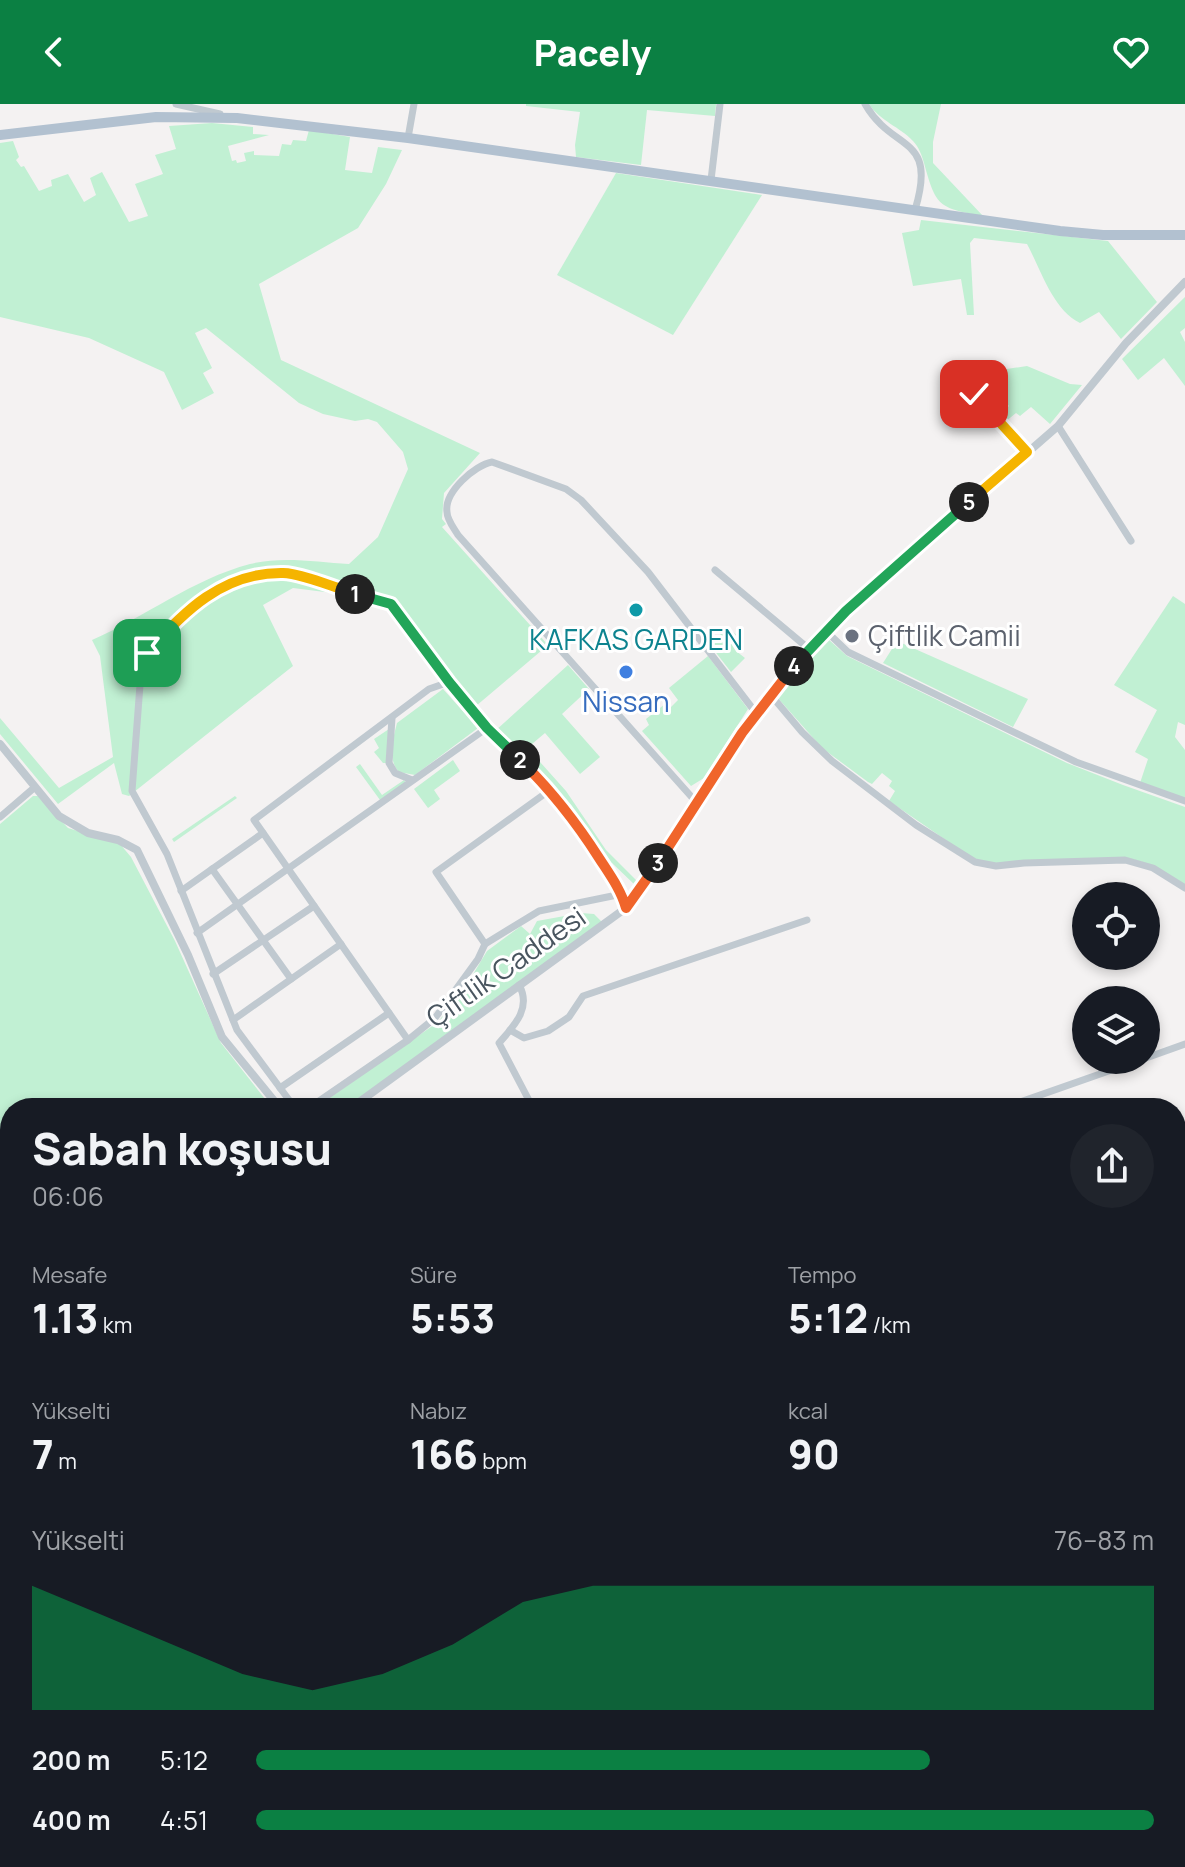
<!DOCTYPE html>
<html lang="tr">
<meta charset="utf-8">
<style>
:root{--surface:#171b24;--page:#20242c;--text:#f1f3f6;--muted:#9ea1a6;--accent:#0b8043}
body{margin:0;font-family:Manrope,sans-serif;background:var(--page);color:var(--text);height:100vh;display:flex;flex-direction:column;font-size:30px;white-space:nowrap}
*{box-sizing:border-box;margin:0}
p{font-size:26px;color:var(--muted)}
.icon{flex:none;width:44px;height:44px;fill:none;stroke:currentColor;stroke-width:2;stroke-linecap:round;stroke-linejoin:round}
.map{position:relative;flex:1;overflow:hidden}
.details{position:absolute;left:0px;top:994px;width:1186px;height:770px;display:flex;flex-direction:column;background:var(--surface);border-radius:32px 32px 0 0;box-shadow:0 4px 12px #0003}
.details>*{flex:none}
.fabs{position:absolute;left:1072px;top:778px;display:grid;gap:16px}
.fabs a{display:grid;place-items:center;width:88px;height:88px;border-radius:50%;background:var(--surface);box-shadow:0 4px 12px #0003;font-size:40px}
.pin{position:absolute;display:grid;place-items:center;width:68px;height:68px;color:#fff;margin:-34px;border-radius:16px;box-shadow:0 4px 12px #0006}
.km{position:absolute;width:40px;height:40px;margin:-20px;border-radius:50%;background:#222;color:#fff;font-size:22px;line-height:40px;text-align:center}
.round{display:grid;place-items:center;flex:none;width:84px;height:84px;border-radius:42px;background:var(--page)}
.headline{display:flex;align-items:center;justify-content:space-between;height:136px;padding:0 32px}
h1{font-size:44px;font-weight:800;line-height:60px}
.stats{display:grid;grid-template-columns:repeat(3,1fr);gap:12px;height:136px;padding:8px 32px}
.stats div{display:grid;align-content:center}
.stats b{font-size:40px;font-weight:800}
.stats small{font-size:22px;font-weight:400}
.stats p{font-size:22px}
.chart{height:224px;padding:16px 32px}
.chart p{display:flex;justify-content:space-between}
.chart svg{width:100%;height:144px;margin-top:8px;fill:var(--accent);opacity:.7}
ul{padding:0 32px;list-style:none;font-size:26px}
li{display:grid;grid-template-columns:128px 96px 1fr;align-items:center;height:60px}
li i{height:20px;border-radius:10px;background:var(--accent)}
header{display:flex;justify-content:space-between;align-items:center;height:104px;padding:0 32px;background:var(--accent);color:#fff;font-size:36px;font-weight:800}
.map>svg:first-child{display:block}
.green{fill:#c1f0d3}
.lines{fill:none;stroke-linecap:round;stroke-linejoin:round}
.motorway-casing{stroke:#758fac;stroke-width:14}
.minor{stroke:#c0c9d0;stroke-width:7}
.tertiary{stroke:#c0c9d0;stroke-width:8}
.primary{stroke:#b2c1d0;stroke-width:10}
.motorway{stroke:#8aa4c0;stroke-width:12}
.rail{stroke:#b4b7bc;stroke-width:2}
.split-1-casing{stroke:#fff;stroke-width:16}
.split-2-casing{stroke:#fff;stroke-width:16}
.split-3-casing{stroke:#fff;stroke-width:16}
.split-4-casing{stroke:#fff;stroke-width:16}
.split-5-casing{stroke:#fff;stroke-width:16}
.split-6-casing{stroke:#fff;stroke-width:16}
.split-1{stroke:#f5b400;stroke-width:10}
.split-2{stroke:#22a559;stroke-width:10}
.split-3{stroke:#f0652b;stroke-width:10}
.split-4{stroke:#f0652b;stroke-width:10}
.split-5{stroke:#22a559;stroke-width:10}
.split-6{stroke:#f5b400;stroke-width:10}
.culture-dot{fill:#0f9aa8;stroke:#fff;stroke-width:3}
.worship-dot{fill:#6b7280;stroke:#fff;stroke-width:3}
.shop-dot{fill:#3f7fe0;stroke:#fff;stroke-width:3}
.labels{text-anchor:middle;stroke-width:6;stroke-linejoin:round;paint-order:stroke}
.worship-label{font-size:28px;fill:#5b616d;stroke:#fff;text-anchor:start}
.culture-label{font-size:28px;fill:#0d838f;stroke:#fff}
.shop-label{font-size:28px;fill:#366cbe;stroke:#fff}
.street-label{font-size:28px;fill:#49555f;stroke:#fff}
</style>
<header><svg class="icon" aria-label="back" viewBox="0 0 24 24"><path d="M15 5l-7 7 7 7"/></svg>Pacely<svg class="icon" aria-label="heart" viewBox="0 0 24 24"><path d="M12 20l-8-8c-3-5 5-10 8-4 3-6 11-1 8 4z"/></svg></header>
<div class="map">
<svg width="1185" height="1763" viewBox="0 0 1185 1763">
<rect width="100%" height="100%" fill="#f4f2f2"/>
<g class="green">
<path d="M526 0H716L715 12 647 6 641 61 576 53 575 41 580 8 526 2Z"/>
<path d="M869 0H941L933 38V59L983 112C939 104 936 103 924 59 922 52 919 43 913 37 900 23 880 17 869 0Z"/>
<path d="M212 19 253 23V30L269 31 228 42 232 57 236 56 237 59 246 57 244 49 254 47V51L279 52 282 40 291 41 293 36 306 37 309 26 350 33 345 66 372 69 378 43 402 46 386 80 358 124 259 180 281 256 480 349 444 389 442 415 446 420 442 423 548 541 476 602 401 507 388 496 293 484 263 501 293 562 129 692 122 690 114 659 58 700 0 630V614L59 684 113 653 100 552 92 536C145 513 193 475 250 460 281 452 317 458 349 460L378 433 408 365 403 348 377 318 368 315 355 317 323 310 299 299 206 224 195 229 212 264 203 269 214 289 182 306 164 268 89 234 0 213V39L13 37 19 53 16 56 21 63 24 62 39 87 52 82 51 76 68 70 84 98 96 91 90 74 102 68 129 118 148 112 135 80 163 70 155 51 176 45 169 22Z"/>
<path d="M616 69 762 91 673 231 557 171Z"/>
<path d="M921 116 1108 137 1157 198 1121 235 1099 208 1080 219C1053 206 1041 166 1027 140L974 134 970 139 974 211H967L961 175 913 182 902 129 919 126Z"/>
<path d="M1185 193V224L1180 228 1185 238V282L1164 254 1138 276 1122 255Z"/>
<path d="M1027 262 1070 280 1082 281 1050 320 1031 303 1020 312 1016 309 1005 318 999 312 1009 302 981 269Z"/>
<path d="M1173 492 1185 500V621L1178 618 1175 633 1185 646V694L1140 679 1148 655 1135 648 1157 606 1114 581Z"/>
<path d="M728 523 744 538 736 547 745 554 731 568 710 541Z"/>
<path d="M828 535 847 552 1067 659 1123 681 1185 703V781C1166 768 1149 758 1126 754L996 760 972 754 889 697 895 687 889 682 892 677 882 669 872 680 868 678 822 644 777 593Z"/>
<path d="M897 537 1028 595 1013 623 883 559Z"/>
<path d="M708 552 748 605 704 674 691 682 642 627 649 621 646 615 665 600 669 605 678 596 669 584Z"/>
<path d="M568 561 589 585 562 610 600 653 580 670 545 629 532 640V649L566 687 606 746 639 779 636 782 612 759 606 763C586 707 536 668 495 627Z"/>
<path d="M443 585 478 624 415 671 399 668C387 655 393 635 397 619Z"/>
<path d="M389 625 386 659H383L374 648 379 644 374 635Z"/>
<path d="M453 656 460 667 434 686 440 695 428 704 414 685Z"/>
<path d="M360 660 382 691 404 676 406 679 380 696 356 663Z"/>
<path d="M33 692H38L68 724 120 740 131 753 175 837 221 939 272 1004H10V1299L0 1304V720Z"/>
<path d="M235 692 237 694 174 738 172 735Z"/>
<path d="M581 809 594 810 604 820 345 1004H315L438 918 466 882 487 847 521 822 530 830 537 817Z"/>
<path d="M10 1310V1594L0 1597V1475L9 1472 0 1460V1316Z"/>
<path d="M1185 1345V1406L1176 1415V1348Z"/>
<path d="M10 1654V1678L0 1681V1657Z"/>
<path d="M1176 1668 1185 1683V1717L1176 1703Z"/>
<path d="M296 1754H384L370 1763H301Z"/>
</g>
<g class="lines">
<g class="motorway-casing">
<g id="motorway">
<path d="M1176 1291 1185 1288"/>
<path d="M1176 1308 1185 1305"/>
<path d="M0 1693 10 1689"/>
<path d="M0 1712 10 1708"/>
</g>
</g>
<g class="minor">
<path d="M176 0 220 10"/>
<path d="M865 0C893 49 938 30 915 106"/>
<path d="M408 34 414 0"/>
<path d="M711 76 720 0"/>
<path d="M974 290 1027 348"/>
<path d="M1058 322 1131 437"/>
<path d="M715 466 809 545"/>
<path d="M826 527 848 548 1076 658 1185 697"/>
<path d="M770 590 802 628 832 657 916 721 975 758 996 762 1024 759 1125 756 1153 764 1185 784"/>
<path d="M392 614 389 659 395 669 412 676"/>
<path d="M697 699 458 431C454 424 447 416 447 408 444 388 475 361 492 358L566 385 581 396 648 468 756 609"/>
<path d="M0 713 35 683"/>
<path d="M212 765 291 875"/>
<path d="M181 787 263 729"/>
<path d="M622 790 539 807 485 840 478 855 435 914 408 936 254 716 429 585 449 578 487 624 550 686 579 723 622 790 626 804"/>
<path d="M197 829 487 624"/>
<path d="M485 840 436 768 550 686"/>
<path d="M213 870 314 802"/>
<path d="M519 881C532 904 514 922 499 939L533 1004"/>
<path d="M233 916 341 840"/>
<path d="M510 926 524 934 548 927 569 913 583 892 807 816"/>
<path d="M1146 954 1185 940"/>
<path d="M280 984 389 909"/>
<path d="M295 1004 237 926 167 750 132 687 140 581 147 549 170 523 201 495 225 480 284 469 391 500 449 578"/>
<path d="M309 1004 408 936"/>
<path d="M1003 1004 1140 956"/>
<path d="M1176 1212 1185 1208"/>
<path d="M0 1310 10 1304"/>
<path d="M1176 1344 1185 1341"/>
<path d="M0 1612 10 1609"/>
<path d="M0 1751 10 1748"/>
<path d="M432 1754 437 1763"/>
<path d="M791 1754 799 1763"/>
<path d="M895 1754 906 1763"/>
<path d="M967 1754 974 1763"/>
</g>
<g class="tertiary">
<path d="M0 640 59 712 88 729 118 736 137 746 188 851 222 933 280 1004"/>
<path d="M351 1004 630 801 742 629 786 570 846 507 1058 322 1126 239 1185 178"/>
</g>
<path class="primary" d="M0 31 156 13 237 14 408 34 1060 127 1103 131H1185"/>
<use href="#motorway" class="motorway"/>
<g class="rail">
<path d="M1176 1229 1185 1226"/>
<path d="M1176 1249 1185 1246"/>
<path d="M0 1626 10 1623"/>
<path d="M0 1650 10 1647"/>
</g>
</g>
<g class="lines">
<g class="split-1-casing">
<path id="split-1" d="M147 549C183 508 223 468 283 469 300 469 337 484 355 490"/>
</g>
<g class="split-2-casing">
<path id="split-2" d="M355 490 391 500 449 578 487 624 520 656"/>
</g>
<g class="split-3-casing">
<path id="split-3" d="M520 656C551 686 576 718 599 754 610 771 621 786 626 804L658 759"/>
</g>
<g class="split-4-casing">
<path id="split-4" d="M658 759 742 629 794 562"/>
</g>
<g class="split-5-casing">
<path id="split-5" d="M794 562 846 507 969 398"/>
</g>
<g class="split-6-casing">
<path id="split-6" d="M969 398 1027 348 974 290"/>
</g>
<use href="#split-1" class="split-1"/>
<use href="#split-2" class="split-2"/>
<use href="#split-3" class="split-3"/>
<use href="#split-4" class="split-4"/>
<use href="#split-5" class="split-5"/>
<use href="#split-6" class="split-6"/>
</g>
<circle class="culture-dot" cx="636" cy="506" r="8"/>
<circle class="worship-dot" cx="852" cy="532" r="8"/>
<circle class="shop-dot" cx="626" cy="568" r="8"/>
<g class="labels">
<g class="worship-label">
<text x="868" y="542">Çiftlik Camii</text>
</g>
<g class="culture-label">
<text x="636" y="546">KAFKAS GARDEN</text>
</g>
<g class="shop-label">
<text x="626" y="608">Nissan</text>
</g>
<g class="street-label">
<text transform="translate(506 863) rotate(-35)" y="10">Çiftlik Caddesi</text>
</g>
</g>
</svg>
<div class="fabs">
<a><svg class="icon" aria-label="locate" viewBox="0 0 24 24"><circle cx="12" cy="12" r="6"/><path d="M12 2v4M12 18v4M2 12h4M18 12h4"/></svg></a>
<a><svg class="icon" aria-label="layers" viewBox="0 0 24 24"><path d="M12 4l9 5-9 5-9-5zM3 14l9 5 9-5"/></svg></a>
</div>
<div class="pin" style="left:147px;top:549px;background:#1e9e55"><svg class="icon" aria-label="arrive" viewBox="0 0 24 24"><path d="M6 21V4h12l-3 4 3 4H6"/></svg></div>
<div class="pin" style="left:974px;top:290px;background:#d93025"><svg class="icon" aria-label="check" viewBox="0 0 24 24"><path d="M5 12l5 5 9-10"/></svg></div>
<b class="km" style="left:355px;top:490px">1</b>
<b class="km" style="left:520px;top:656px">2</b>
<b class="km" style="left:658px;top:759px">3</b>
<b class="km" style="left:794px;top:562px">4</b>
<b class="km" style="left:969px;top:398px">5</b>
<section class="details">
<div class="headline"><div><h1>Sabah koşusu</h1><p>06:06</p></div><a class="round"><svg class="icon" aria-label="share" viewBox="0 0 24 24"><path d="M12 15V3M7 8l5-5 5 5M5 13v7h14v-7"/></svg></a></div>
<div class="stats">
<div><p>Mesafe</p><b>1.13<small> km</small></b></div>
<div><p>Süre</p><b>5:53</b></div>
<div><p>Tempo</p><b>5:12<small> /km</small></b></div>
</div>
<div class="stats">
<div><p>Yükselti</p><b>7<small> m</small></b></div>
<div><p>Nabız</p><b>166<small> bpm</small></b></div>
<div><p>kcal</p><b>90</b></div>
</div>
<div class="chart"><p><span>Yükselti</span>76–83 m</p>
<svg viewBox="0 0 160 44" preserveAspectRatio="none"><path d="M0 44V6L10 15L20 24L30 33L40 38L50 33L60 24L70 11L80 6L90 6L100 6L110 6L120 6L130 6L140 6L150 6L160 6V44z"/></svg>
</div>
<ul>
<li><b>200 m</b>5:12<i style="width:75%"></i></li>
<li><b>400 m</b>4:51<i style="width:100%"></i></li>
</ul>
</section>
</div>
